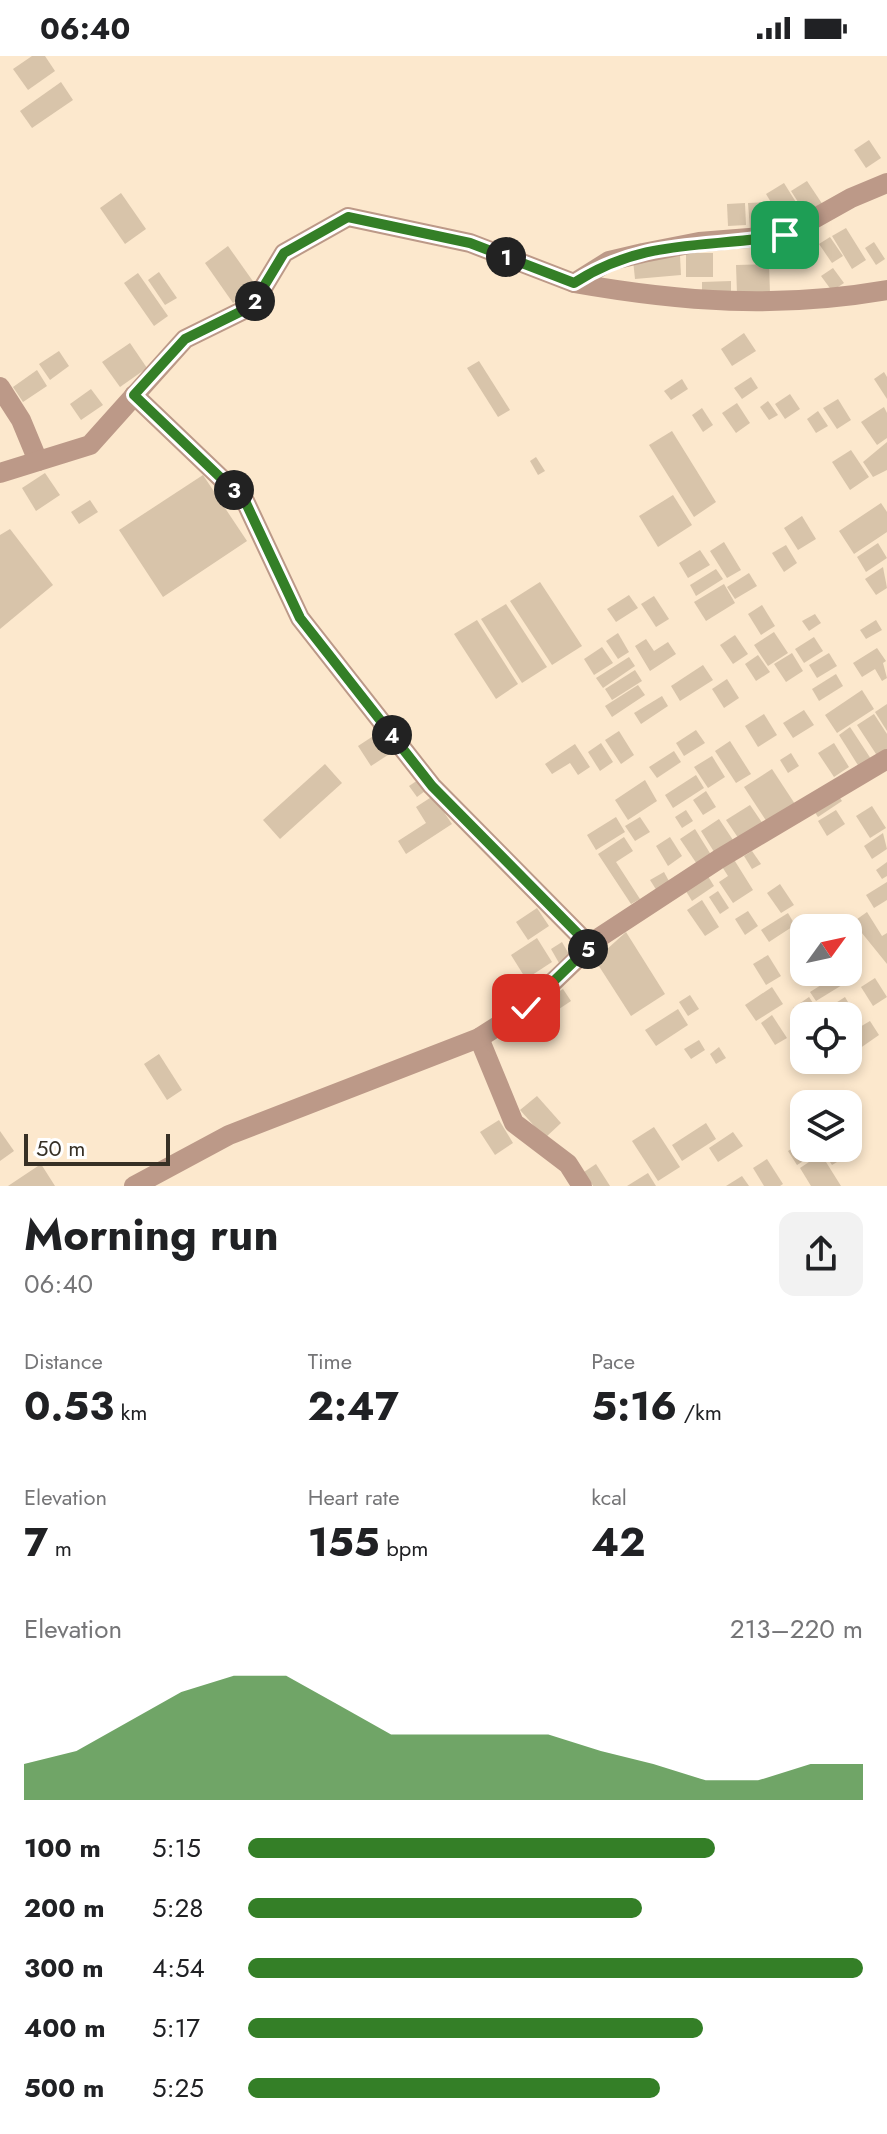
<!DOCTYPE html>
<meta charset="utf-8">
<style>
:root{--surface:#fff;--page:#f2f2f2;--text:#202124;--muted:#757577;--accent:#347f27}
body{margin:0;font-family:Jost,sans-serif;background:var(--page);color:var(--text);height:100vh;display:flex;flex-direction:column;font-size:30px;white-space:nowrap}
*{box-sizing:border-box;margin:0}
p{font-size:26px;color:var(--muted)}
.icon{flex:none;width:44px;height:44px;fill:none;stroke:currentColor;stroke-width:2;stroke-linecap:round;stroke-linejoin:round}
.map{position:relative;height:1130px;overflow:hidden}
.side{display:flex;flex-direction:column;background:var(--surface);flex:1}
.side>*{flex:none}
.needle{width:52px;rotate:57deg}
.fabs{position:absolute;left:790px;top:858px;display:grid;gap:16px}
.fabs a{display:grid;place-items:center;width:72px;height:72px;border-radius:16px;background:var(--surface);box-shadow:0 4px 12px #0003;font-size:40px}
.scale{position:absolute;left:24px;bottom:20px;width:146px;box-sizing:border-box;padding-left:8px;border:4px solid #373025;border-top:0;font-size:22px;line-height:28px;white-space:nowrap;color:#373025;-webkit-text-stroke:6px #fff;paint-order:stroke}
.pin{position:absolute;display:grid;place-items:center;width:68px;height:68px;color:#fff;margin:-34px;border-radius:16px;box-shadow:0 4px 12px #0006}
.km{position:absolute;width:40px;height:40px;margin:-20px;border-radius:50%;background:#222;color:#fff;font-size:22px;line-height:40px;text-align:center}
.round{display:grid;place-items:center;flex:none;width:84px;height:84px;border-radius:16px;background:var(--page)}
.headline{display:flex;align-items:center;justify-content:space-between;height:136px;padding:0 24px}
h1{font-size:44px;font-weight:700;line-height:60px}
.stats{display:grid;grid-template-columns:repeat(3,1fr);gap:12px;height:136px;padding:8px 24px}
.stats div{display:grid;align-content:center}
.stats b{font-size:40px;font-weight:700}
.stats small{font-size:22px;font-weight:400}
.stats p{font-size:22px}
.chart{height:224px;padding:16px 24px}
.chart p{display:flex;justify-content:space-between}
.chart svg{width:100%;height:144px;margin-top:8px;fill:var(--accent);opacity:.7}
ul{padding:0 24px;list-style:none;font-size:26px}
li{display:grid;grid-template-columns:128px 96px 1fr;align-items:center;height:60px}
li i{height:20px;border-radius:10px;background:var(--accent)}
.status{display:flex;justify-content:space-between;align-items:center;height:56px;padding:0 40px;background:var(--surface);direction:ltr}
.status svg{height:22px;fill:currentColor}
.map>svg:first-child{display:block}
.building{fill:#d8c4aa}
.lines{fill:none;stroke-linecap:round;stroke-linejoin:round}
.minor{stroke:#bc9988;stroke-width:20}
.route-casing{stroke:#fff;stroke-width:16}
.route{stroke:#347f27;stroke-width:10}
</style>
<div class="status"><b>06:40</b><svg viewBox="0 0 49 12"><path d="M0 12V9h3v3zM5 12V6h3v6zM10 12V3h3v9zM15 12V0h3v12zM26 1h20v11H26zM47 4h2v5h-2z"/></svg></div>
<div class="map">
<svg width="887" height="1130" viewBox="0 0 887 1130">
<rect width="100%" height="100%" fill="#fce8cd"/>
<g class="building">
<path d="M32 0H45L55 15 28 34 13 13Z"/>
<path d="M61 26 73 44 32 72 20 55Z"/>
<path d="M869 84 881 102 866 112 854 94Z"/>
<path d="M807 125 823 149 807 160 791 135Z"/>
<path d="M784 127 804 159 786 171 766 138Z"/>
<path d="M121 137 146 173 125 188 100 152Z"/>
<path d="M767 146 779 170 750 173 748 147Z"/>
<path d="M745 147 746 169 728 170 727 148Z"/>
<path d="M846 172 866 204 852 213 832 180Z"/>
<path d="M830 181 843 200 832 207 819 188Z"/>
<path d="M874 186 885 203 876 209 865 192Z"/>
<path d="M228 190 257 231 233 247 205 207Z"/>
<rect x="686" y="197" width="27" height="24"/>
<path d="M680 200 681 219 635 223 633 204Z"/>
<path d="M769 208 770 237 737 238 736 209Z"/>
<path d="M833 212 844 227 832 235 821 220Z"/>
<path d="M159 216 177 242 165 249 148 224Z"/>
<path d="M138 217 168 260 154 270 124 227Z"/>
<path d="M731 225V240L702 241V226Z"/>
<path d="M744 277 756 295 732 310 721 293Z"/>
<path d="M130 287 147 312 120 331 102 306Z"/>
<path d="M59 295 69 310 50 324 39 308Z"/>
<path d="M479 305 510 354 498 361 467 312Z"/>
<path d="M37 314 47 330 23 346 13 331Z"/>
<path d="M884 316 887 321V343L874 323Z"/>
<path d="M751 321 758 332 742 343 734 332Z"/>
<path d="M682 323 688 333 671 344 664 335Z"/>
<path d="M91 333 103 349 81 364 70 348Z"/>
<path d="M790 338 800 353 785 363 775 348Z"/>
<path d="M838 343 851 364 837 373 823 352Z"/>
<path d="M768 345 778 359 769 364 760 351Z"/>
<path d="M737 347 750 367 736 377 722 357Z"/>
<path d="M884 351 887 357V382L877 389 861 366Z"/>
<path d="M702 352 713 369 703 376 692 359Z"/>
<path d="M818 355 828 370 816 377 807 363Z"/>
<path d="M672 375 716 446 694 461 649 389Z"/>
<path d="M887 386V414L873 421 863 406Z"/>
<path d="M851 394 869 421 850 434 832 406Z"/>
<path d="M536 401 545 415 538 419 530 405Z"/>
<path d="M45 417 60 439 36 455 22 432Z"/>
<path d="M203 419 247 485 163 541 119 474Z"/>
<path d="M673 439 692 469 658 491 639 460Z"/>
<path d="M90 444 98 456 79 468 71 456Z"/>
<path d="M881 447 887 456V476L854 498 839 475Z"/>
<path d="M802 460 816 483 798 494 784 472Z"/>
<path d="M10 473 53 529 0 573V479Z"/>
<path d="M724 486 741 514 727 522 710 495Z"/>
<path d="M878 487 887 502 866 516 857 501Z"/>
<path d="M786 489 797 507 784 516 772 497Z"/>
<path d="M700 494 710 509 688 522 679 507Z"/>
<path d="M883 511 887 532 876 539 865 523Z"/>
<path d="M716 513 723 523 696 540 690 529Z"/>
<path d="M749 517 757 530 735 543 727 531Z"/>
<path d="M540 526 582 590 552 609 510 545Z"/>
<path d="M724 528 735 547 706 565 694 546Z"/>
<path d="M629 539 638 552 616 566 607 553Z"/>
<path d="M654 540 669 563 656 571 641 548Z"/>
<path d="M506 548 547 611 522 627 481 563Z"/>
<path d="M762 549 775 570 761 579 748 558Z"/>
<path d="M815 558 821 567 809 575 802 565Z"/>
<path d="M477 564 518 628 496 643 454 578Z"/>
<path d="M876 564 882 574 866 583 860 574Z"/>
<path d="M774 576 788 597 768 610 754 589Z"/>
<path d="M618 577 629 596 618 603 606 585Z"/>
<path d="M735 579 748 598 733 608 720 589Z"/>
<path d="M814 581 823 595 804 607 795 593Z"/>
<path d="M646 583 654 595 668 586 676 598 650 615 635 590Z"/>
<path d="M602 591 613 607 594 619 584 603Z"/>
<path d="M877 592 886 605 883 607 887 622 882 625 875 613 862 621 853 607Z"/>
<path d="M792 597 803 615 786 626 774 608Z"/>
<path d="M829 597 837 610 817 622 809 609Z"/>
<path d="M758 599 770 616 756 625 745 608Z"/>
<path d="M629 601 635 610 603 632 596 622Z"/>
<path d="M703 609 713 624 680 645 671 630Z"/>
<path d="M635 614 642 625 612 644 605 633Z"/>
<path d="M836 618 843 630 819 645 812 633Z"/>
<path d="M727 623 739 642 724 652 712 633Z"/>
<path d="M638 629 645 639 612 661 605 650Z"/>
<path d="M862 634 874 653 837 677 825 659Z"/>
<path d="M662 640 668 650 641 668 634 657Z"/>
<path d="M887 648V675L875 656Z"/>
<path d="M804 654 814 669 793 682 783 667Z"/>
<path d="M764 658 777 679 758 691 745 670Z"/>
<path d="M874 658 887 678V695L878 701 857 669Z"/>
<path d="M850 671 873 706 861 714 839 679Z"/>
<path d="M696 674 705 687 684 700 676 687Z"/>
<path d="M381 675 394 695 371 710 358 690Z"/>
<path d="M619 675 634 699 621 708 605 684Z"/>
<path d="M730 685 751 718 736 727 715 695Z"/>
<path d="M601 687 613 706 600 715 588 696Z"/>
<path d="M834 687 849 711 834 721 818 697Z"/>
<path d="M575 688 590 711 578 719 570 707 552 718 545 708Z"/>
<path d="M674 695 681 706 657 722 649 711Z"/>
<path d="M791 697 799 710 788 717 780 704Z"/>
<path d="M712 700 725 721 708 732 694 711Z"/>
<path d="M325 708 342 727 280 783 263 764Z"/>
<path d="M772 713 795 748 767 766 744 731Z"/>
<path d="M696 719 704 732 673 752 665 739Z"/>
<path d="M418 724 425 735 417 741 409 730Z"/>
<path d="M645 724 657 745 628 764 615 744Z"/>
<path d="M706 735 716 751 703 759 693 744Z"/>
<path d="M836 736 842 745 818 761 812 752Z"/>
<path d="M433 740 452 768 406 798 398 785 426 767 416 751Z"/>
<path d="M750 749 763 768 739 783 726 764Z"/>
<path d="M872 750 886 772 870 782 856 760Z"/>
<path d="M686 754 693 765 682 772 675 761Z"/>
<path d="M836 754 845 768 827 780 818 765Z"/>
<path d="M616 761 625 776 596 794 587 779Z"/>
<path d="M640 761 650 776 635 785 625 770Z"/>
<path d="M719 763 735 787 716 799 701 775Z"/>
<path d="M695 773 713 802 699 811 680 783Z"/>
<path d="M883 777 887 793 872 803 864 790Z"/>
<path d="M624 781 633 795 616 806 640 843 631 848 598 798Z"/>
<path d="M670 781 682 800 668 810 656 790Z"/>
<path d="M752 795 761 808 752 813 744 800Z"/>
<path d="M733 802 753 834 733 847 719 826 728 820 721 809Z"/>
<path d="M887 806V820L882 823 876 814Z"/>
<path d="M664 816 670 827 657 835 650 824Z"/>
<path d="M706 817 714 830 692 845 684 832Z"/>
<path d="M887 826V844L874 852 866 839Z"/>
<path d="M780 828 794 849 781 857 767 837Z"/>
<path d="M718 835 729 852 720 858 709 841Z"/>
<path d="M702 844 719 871 705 880 687 854Z"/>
<path d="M537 852 549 870 528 884 516 866Z"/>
<path d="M748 855 758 870 745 879 735 863Z"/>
<path d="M867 856 882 880 887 877V908L853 866Z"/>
<path d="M788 857 795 869 769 886 761 874Z"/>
<path d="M626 876 665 938 631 960 595 904Z"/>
<path d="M537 882 552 906 526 923 511 899Z"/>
<path d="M562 886 570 900 559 907 551 893Z"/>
<path d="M768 899 781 920 766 929 753 908Z"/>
<path d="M804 907V916H815L800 926 793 915Z"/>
<path d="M824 916H841L847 926 816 945 810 936 829 924Z"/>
<path d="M875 922 887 941 873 950 861 931Z"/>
<path d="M772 931 783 948 756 965 745 949Z"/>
<path d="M563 933 571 945 556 955 548 942Z"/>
<path d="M690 939 699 953 688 960 679 946Z"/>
<path d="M809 941 819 956 804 960V969L793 952Z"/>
<path d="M845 941 858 963 848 970V960H838L831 950Z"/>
<path d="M678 953 688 969 656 990 645 974Z"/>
<path d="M772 959 787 982 775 989 761 967Z"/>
<path d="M870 965 879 979 856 995 848 978Z"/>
<path d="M699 984 705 994 691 1003 684 993Z"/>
<path d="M719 991 726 1002 716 1008 710 998Z"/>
<path d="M159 998 182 1034 167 1044 144 1008Z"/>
<path d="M805 1004H829L812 1015Z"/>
<path d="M537 1040 561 1067 545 1082 520 1054Z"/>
<path d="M499 1064 513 1087 495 1099 480 1076Z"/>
<path d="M706 1067 716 1083 682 1105 672 1089Z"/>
<path d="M654 1071 680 1111 658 1125 632 1085Z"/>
<path d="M0 1075 14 1095 0 1105Z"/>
<path d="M733 1076 743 1090 718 1106 709 1092Z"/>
<path d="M804 1085V1092H813L816 1097 797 1109 788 1095Z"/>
<path d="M833 1092H842L847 1100 832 1109 824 1097Z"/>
<path d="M821 1098 841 1130H811L800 1112Z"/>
<path d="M767 1103 783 1128 780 1130H764L753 1112Z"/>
<path d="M41 1108 55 1130H8Z"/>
<path d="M596 1108 610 1130H593L584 1116Z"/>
<path d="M648 1117 656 1130H627Z"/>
<path d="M742 1120 749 1130H726Z"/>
</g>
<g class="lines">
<g class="minor">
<path d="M574 227C682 246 777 253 887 234"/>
<path d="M0 331 21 364 38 405"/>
<path d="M134 339 245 445 300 562 432 730 590 890"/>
<path d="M0 417 90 389 185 283 252 250 284 197 348 161 470 187 574 227 609 205 643 197 699 186 785 179 851 142 887 127"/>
<path d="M479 982 514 1067 568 1108 582 1130"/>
<path d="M134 1130 229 1079 479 982 526 952 600 881 719 803 887 703"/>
</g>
</g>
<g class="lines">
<g class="route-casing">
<path id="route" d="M526 952 590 890 432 730 300 562 245 445 134 339 185 283 252 250 284 197 348 161 470 187 574 227C645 181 707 193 785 179"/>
</g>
<use href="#route" class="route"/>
</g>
</svg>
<div class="fabs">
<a><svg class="needle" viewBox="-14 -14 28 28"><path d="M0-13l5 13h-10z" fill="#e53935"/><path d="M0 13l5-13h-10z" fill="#757577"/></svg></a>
<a><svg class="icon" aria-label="locate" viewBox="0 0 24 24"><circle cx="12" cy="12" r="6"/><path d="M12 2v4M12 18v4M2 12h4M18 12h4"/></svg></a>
<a><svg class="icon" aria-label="layers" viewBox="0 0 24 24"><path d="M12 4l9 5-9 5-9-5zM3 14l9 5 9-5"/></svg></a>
</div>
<div class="scale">50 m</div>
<div class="pin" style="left:785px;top:179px;background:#1e9e55"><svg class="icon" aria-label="arrive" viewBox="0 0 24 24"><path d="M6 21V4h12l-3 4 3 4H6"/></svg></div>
<div class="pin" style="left:526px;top:952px;background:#d93025"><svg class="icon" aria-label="check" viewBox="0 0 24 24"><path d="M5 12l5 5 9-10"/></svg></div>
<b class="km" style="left:506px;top:201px">1</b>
<b class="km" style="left:255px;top:245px">2</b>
<b class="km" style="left:234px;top:434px">3</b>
<b class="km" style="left:392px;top:679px">4</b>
<b class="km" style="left:588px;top:893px">5</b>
</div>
<section class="side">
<div class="headline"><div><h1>Morning run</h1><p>06:40</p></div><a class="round"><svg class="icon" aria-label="share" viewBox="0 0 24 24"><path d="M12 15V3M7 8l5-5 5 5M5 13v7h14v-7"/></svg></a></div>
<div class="stats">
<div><p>Distance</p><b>0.53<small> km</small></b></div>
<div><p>Time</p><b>2:47</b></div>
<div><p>Pace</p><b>5:16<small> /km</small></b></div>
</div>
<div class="stats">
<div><p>Elevation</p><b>7<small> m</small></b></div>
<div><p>Heart rate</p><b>155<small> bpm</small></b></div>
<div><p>kcal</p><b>42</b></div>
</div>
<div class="chart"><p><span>Elevation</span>213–220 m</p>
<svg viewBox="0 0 160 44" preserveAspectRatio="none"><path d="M0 44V33L10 29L20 20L30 11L40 6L50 6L60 15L70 24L80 24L90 24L100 24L110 29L120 33L130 38L140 38L150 33L160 33V44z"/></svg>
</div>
<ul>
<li><b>100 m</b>5:15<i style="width:76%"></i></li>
<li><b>200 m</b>5:28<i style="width:64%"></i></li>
<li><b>300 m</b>4:54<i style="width:100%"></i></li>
<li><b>400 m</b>5:17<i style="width:74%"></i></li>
<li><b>500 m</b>5:25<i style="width:67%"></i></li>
</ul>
</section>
